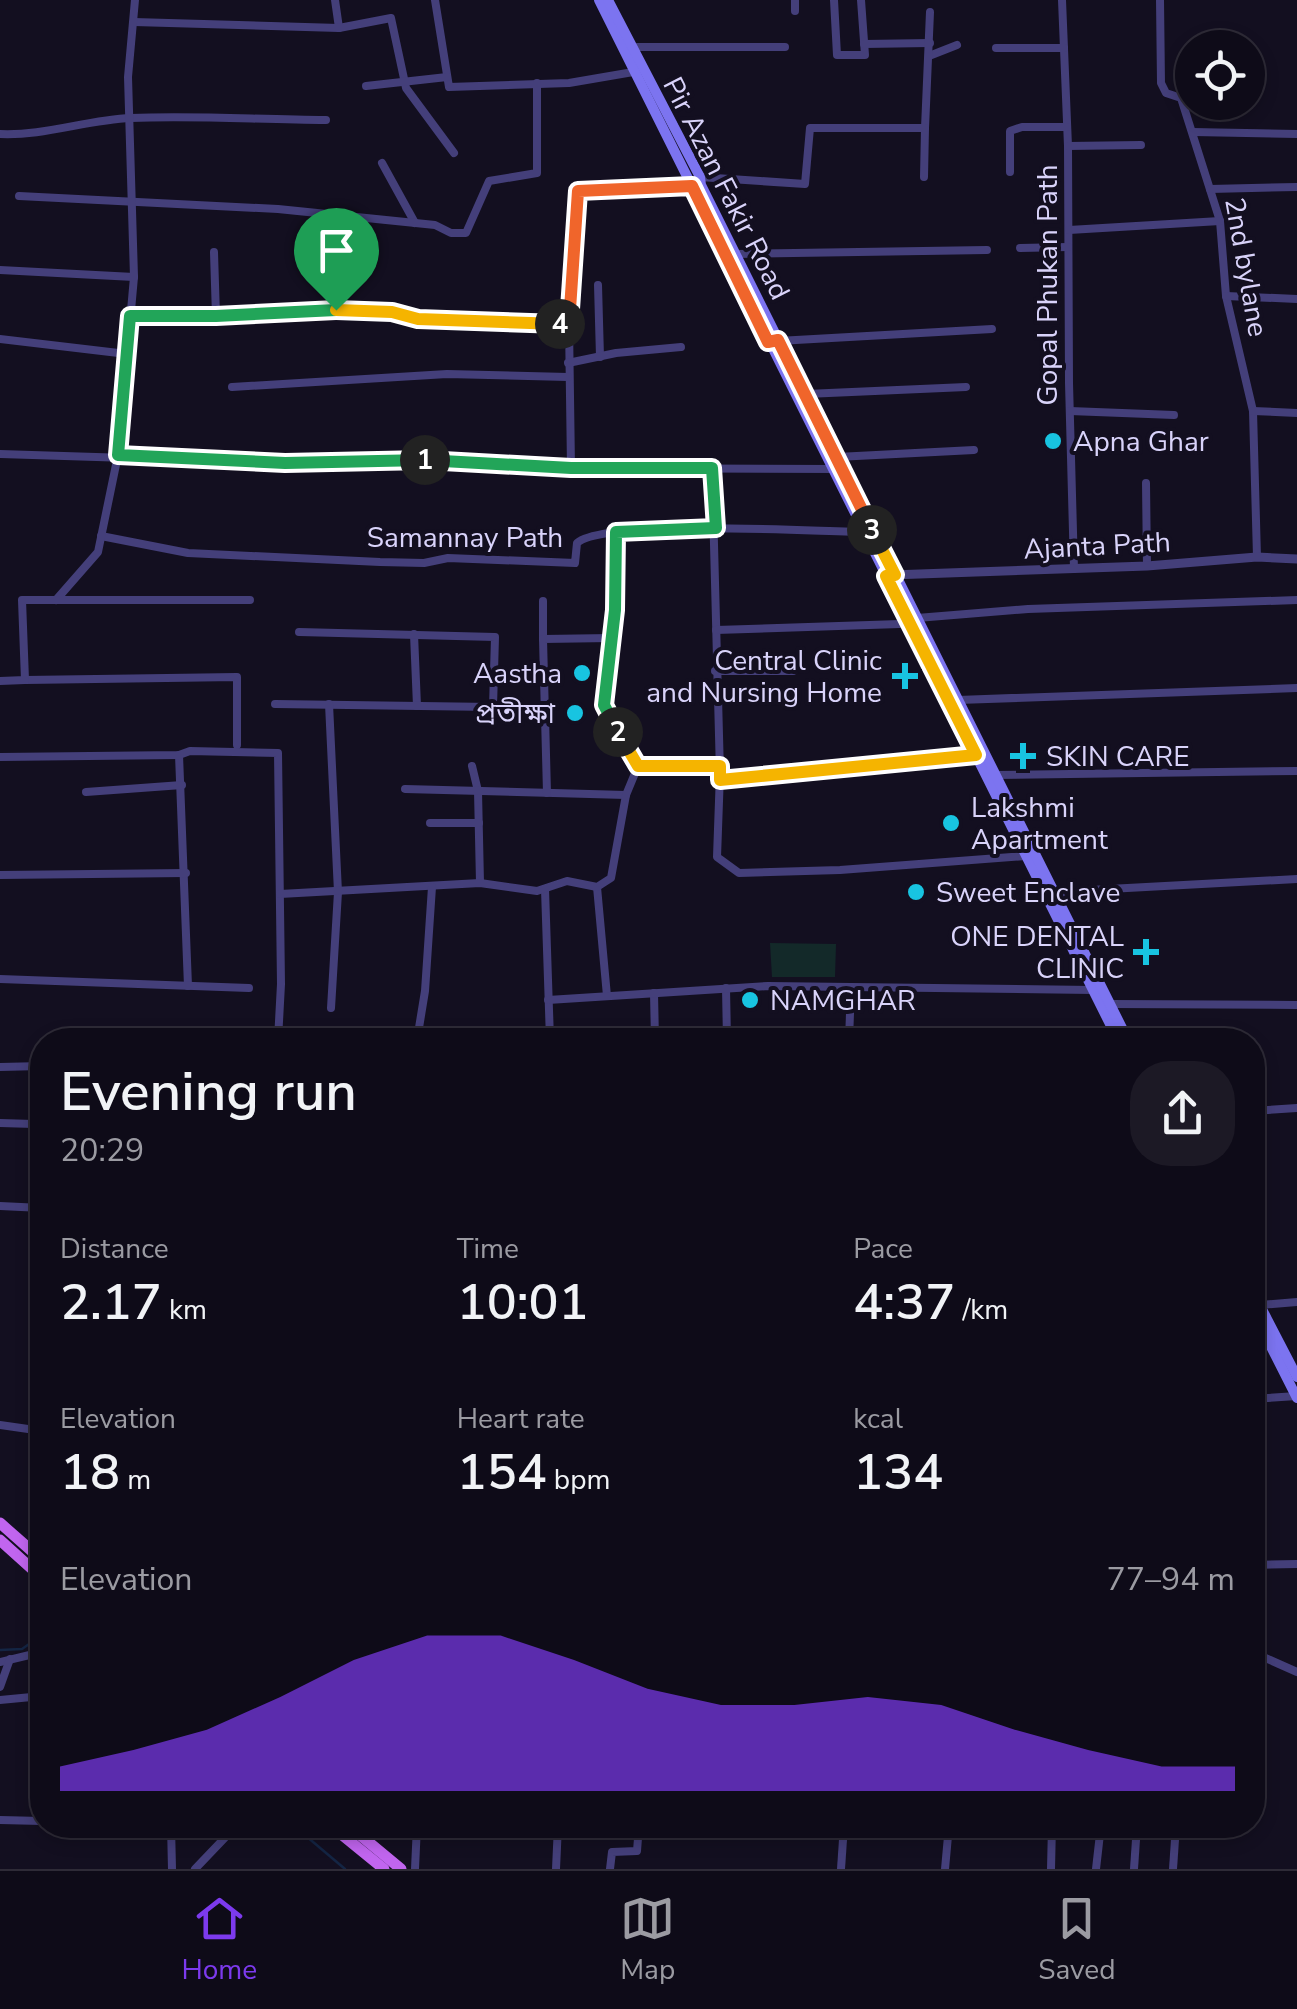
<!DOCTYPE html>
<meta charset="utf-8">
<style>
:root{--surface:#0e0b18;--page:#1c1925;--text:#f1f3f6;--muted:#9b9ba2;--line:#2e2b37;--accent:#7c3aed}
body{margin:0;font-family:"Nunito Sans","Noto Sans Bengali",sans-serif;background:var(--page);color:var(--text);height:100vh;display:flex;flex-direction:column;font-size:38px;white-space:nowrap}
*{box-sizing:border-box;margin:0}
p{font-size:32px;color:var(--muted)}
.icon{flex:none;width:55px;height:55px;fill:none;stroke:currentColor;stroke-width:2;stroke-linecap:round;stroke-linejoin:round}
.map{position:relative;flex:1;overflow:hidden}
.side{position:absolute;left:30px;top:1028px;width:1235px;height:810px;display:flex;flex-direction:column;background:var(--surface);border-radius:40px;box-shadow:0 5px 15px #0003,0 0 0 2px var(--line)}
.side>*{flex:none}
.fabs{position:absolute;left:1175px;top:30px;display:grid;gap:20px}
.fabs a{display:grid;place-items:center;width:90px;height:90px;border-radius:50%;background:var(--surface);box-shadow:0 5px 15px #0003,0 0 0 2px var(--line);font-size:50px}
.pin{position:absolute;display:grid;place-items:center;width:85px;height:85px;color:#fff;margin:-102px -42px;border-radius:50% 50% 50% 0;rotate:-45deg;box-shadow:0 0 10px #0007}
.pin .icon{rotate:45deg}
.km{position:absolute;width:50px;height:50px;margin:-25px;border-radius:50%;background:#222;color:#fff;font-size:28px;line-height:50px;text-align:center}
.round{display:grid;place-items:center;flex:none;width:105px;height:105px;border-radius:40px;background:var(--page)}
.summary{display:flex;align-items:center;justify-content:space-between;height:170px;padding:0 30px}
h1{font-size:55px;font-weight:600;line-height:75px}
.stats{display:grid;grid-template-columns:repeat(3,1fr);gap:15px;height:170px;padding:10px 30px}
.stats div{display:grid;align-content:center}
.stats b{font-size:50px;font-weight:600}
.stats small{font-size:28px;font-weight:400}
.stats p{font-size:28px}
.chart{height:280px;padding:20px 30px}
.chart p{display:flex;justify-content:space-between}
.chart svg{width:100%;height:180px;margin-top:10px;fill:var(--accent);opacity:.7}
.tab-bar{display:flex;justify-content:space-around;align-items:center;height:140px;border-top:2px solid var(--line);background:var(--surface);font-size:28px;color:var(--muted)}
.tab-bar a{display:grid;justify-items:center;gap:5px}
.tab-bar .active{color:var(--accent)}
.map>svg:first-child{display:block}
.green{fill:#132929}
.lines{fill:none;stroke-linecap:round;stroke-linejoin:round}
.stream{stroke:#142544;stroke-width:2.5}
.minor{stroke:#443f7a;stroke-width:8}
.tertiary{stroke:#443f7a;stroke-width:9}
.secondary{stroke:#7c74f0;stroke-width:10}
.primary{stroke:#c165ef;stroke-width:11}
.split-1-casing{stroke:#fff;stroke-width:20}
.split-2-casing{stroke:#fff;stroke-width:20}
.split-3-casing{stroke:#fff;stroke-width:20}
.split-4-casing{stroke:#fff;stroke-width:20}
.split-5-casing{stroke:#fff;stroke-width:20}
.split-1{stroke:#22a559;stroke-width:12}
.split-2{stroke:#22a559;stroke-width:12}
.split-3{stroke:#f5b400;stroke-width:12}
.split-4{stroke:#f0652b;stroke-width:12}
.split-5{stroke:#f5b400;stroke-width:12}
.poi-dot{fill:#18c4e1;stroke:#130f20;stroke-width:4}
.labels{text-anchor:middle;stroke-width:8;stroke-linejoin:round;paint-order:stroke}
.street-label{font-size:28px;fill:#d9d3fa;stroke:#130f20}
.poi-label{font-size:28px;fill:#d9d3fa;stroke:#130f20;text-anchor:start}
</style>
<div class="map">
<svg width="1297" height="1869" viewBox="0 0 1297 1869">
<rect width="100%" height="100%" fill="#130f20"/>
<path class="green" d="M770 943 836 944 835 977H772Z"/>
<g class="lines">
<g class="stream">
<path d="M0 1650 22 1649 42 1635"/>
<path d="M293 1825 345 1869"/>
</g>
<g class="minor">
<path d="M335 0 339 28"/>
<path d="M435 0 449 87 569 83 639 71"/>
<path d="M795 0V11"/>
<path d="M834 0 837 55H865L861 0"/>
<path d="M1062 0 1068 146 1069 383 1074 569"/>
<path d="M1160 0 1161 83 1166 93 1181 98 1220 221 1226 296 1253 411 1257 557"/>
<path d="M134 22 339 28 391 18 406 88 454 153"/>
<path d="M864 44 930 43"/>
<path d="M637 47H785"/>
<path d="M996 48H1064"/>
<path d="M929 56 957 45"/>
<path d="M366 86 447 77"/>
<path d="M925 128 930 12"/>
<path d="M1193 132 1297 134"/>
<path d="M0 134C44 136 86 120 131 118 196 115 262 120 326 120"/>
<path d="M1068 146 1141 145"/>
<path d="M382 163 415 223"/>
<path d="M1010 172V131L1022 127H1067"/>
<path d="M700 177 805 184 810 128H925L924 177"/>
<path d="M1210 189 1297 187"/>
<path d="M19 196 278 209 435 225 451 233H466L489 181 537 173V83"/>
<path d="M334 216 336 309"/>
<path d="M1069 230 1220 221"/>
<path d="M1020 248 1068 247"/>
<path d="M214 252 216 316"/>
<path d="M736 254 987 250"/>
<path d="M0 270 134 277"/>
<path d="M598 285 600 357"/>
<path d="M1226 296 1297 299"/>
<path d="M130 316H216L336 309 392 313 418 319 569 324 571 468"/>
<path d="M569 324 578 191 691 186"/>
<path d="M0 339 127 354"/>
<path d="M778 341 992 329"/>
<path d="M568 363 616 353 681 347"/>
<path d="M232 387 447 374 568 377"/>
<path d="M806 394 966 387"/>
<path d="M1070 411 1174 415"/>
<path d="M1253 411 1297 413"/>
<path d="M0 454 285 463 441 460 571 468 838 469"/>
<path d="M837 457 974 450"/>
<path d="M712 468 720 773 717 857 739 873 840 870 1026 856"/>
<path d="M1146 483 1147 566"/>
<path d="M616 532 615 610 605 705 638 766"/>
<path d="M101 536 188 553 380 562 424 563 448 558 575 563 577 543C607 518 818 532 869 532"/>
<path d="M56 600 98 552 118 455 134 277 128 77 135 0"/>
<path d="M917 618 1028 609 1297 600"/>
<path d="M716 630 900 624"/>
<path d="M414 634 417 706"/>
<path d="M543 639V601"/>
<path d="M715 671H793"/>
<path d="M25 680 237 677V745"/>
<path d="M0 681 25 680 22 600H250"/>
<path d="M958 700 1297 688"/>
<path d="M275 704 493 707 495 637 299 632"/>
<path d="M329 704 338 892 331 1008"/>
<path d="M179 755 188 986"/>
<path d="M0 757 179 755 190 751 278 753 281 984 278 1040"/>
<path d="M472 766 478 791 480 883"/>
<path d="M638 766H719"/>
<path d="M995 775 1297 771"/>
<path d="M720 780 976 755"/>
<path d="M405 789 626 795"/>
<path d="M86 792 182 785"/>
<path d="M547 793 543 639 611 638"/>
<path d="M430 823H479"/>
<path d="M0 875 186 873"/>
<path d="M597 887 607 996"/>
<path d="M545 889 550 1040"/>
<path d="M280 894 480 883 537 891 567 881 597 887 611 878 626 795 638 766"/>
<path d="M1052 897 1090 890 1297 879"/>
<path d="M0 979 249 988"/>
<path d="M726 988 727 1040"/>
<path d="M654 993 655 1040"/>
<path d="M548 1000 768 986 1093 990"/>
<path d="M1110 1004 1297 1005"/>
<path d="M417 1040 425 991 432 887"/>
<path d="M849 1040 851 987"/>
<path d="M0 1067 42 1066"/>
<path d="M1252 1111 1297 1108"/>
<path d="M0 1123 34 1124"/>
<path d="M0 1206 42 1208"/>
<path d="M1260 1305 1297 1302"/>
<path d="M1252 1399 1297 1396"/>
<path d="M0 1425 42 1431"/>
<path d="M1252 1565 1297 1564"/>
<path d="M1252 1652 1297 1672"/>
<path d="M0 1662 42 1652"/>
<path d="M0 1687 10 1659"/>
<path d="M0 1700 42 1696"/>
<path d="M0 1820 42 1821"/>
<path d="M171 1825 172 1869"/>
<path d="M195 1869 237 1825"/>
<path d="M415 1869 417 1825"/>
<path d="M556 1869 558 1825"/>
<path d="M610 1869 612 1852 637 1851 639 1825"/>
<path d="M841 1869 844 1825"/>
<path d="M945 1869 949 1825"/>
<path d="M1051 1869 1052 1825"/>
<path d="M1096 1869 1101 1825"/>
<path d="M1134 1869 1137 1825"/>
<path d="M1173 1869 1176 1825"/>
</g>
<path class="tertiary" d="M891 575 1147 566 1257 557 1297 559"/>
<g class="secondary">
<path d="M599 0 1118 1040"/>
<path d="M608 0 700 177 701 185 1128 1040"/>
<path d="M1252 1290 1297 1377"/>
<path d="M1252 1309 1297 1398"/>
</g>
<g class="primary">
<path d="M0 1523 42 1560"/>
<path d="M0 1540 42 1578"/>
<path d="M330 1825 384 1869"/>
<path d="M348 1825 401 1869"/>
</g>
</g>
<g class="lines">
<g class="split-1-casing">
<path id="split-1" d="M336 310 216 316H130L118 455 285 463 425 460"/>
</g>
<g class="split-2-casing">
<path id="split-2" d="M425 460 571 468H712L716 528 616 532 615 610 604 705 618 732"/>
</g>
<g class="split-3-casing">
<path id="split-3" d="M618 732 638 766H720V780L976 755 886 576 895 575 872 530"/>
</g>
<g class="split-4-casing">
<path id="split-4" d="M560 324H569L578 191 692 186 768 342 778 340 872 530"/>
</g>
<g class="split-5-casing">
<path id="split-5" d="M336 310 392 312 418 319 560 324"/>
</g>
<use href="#split-1" class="split-1"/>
<use href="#split-2" class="split-2"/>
<use href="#split-3" class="split-3"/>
<use href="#split-4" class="split-4"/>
<use href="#split-5" class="split-5"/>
</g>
<g class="poi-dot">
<circle cx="1053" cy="441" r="10"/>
<circle cx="582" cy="673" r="10"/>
<path d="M900 661h10v10h10v10h-10v10h-10v-10h-10v-10h10z"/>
<circle cx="575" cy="713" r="10"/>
<path d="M1018 741h10v10h10v10h-10v10h-10v-10h-10v-10h10z"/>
<circle cx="951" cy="823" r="10"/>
<circle cx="916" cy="892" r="10"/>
<path d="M1141 937h10v10h10v10h-10v10h-10v-10h-10v-10h10z"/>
<circle cx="750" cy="1000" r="10"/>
</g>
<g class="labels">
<g class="street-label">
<text transform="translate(727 188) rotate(63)" y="10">Pir Azan Fakir Road</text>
<text transform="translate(1247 267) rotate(80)" y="10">2nd bylane</text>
<text transform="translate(1047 285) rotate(-90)" y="10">Gopal Phukan Path</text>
<text x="465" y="547">Samannay Path</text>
<text transform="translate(1097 545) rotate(-3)" y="10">Ajanta Path</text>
</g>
<g class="poi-label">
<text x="1073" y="451">Apna Ghar</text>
<text x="882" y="670" text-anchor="end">Central Clinic<tspan x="882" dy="32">and Nursing Home</tspan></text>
<text x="562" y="683" text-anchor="end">Aastha</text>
<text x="555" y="723" text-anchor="end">প্রতীক্ষা</text>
<text x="1046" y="766">SKIN CARE</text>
<text x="971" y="817">Lakshmi<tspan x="971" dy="32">Apartment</tspan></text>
<text x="936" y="902">Sweet Enclave</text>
<text x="1124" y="946" text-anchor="end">ONE DENTAL<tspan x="1124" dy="32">CLINIC</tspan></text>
<text x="770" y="1010">NAMGHAR</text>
</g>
</g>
</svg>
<div class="fabs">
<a><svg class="icon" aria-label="locate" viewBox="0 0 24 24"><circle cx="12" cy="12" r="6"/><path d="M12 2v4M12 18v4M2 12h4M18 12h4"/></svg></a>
</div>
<div class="pin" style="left:336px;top:310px;background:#1e9e55"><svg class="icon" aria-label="arrive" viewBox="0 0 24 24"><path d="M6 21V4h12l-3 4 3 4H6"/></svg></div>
<b class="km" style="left:425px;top:460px">1</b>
<b class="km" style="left:618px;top:732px">2</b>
<b class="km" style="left:872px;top:530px">3</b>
<b class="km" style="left:560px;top:324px">4</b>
<section class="side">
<div class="summary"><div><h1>Evening run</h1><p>20:29</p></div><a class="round"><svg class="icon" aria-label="share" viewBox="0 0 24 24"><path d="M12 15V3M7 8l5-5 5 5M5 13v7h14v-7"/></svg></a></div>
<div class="stats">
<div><p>Distance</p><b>2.17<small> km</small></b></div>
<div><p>Time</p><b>10:01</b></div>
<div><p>Pace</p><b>4:37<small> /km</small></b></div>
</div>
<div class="stats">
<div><p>Elevation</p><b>18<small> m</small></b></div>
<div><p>Heart rate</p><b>154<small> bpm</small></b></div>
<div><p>kcal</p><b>134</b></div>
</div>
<div class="chart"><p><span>Elevation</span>77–94 m</p>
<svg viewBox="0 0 160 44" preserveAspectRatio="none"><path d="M0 44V38L10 34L20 29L30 21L40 12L50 6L60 6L70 12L80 19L90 23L100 23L110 21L120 23L130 29L140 34L150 38L160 38V44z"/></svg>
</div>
</section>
</div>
<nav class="tab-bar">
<a class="active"><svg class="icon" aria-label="home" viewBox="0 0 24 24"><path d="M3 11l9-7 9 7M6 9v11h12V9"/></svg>Home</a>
<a><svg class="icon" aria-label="map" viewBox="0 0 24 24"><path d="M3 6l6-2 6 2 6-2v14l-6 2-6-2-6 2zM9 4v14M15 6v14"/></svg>Map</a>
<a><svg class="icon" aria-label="saved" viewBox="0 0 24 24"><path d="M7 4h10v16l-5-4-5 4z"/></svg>Saved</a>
</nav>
